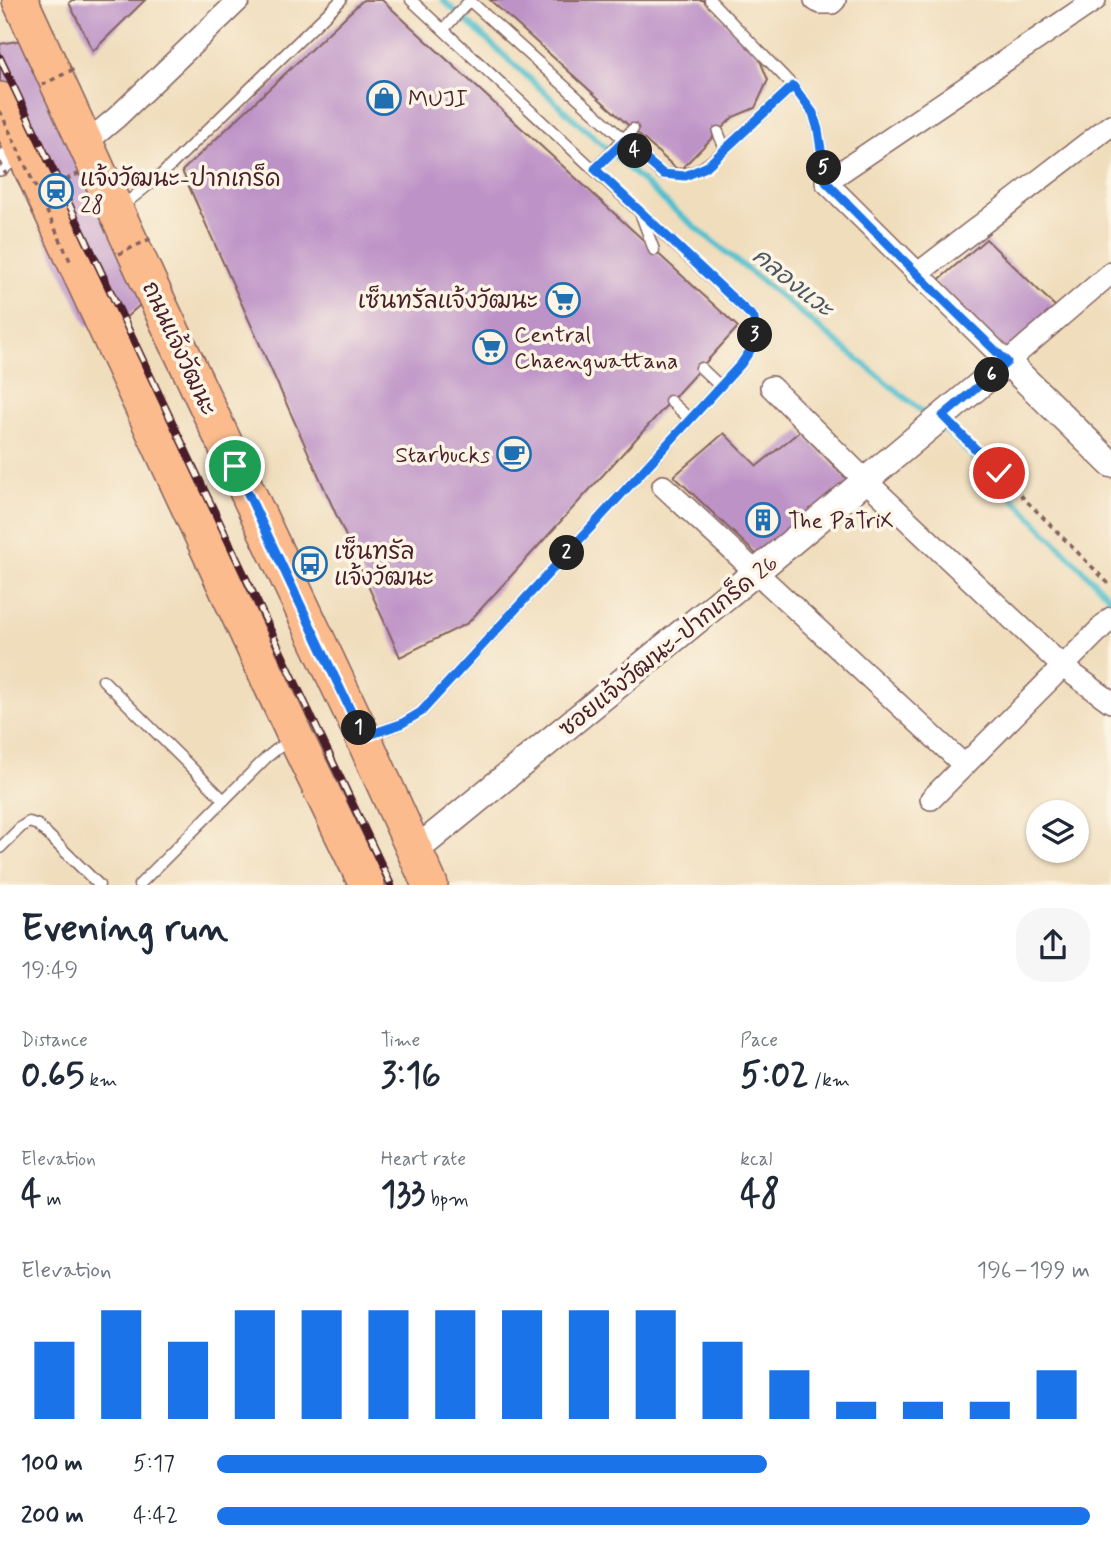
<!DOCTYPE html>
<meta charset="utf-8">
<style>
:root{--surface:#fff;--page:#f6f6f7;--text:#1f2937;--muted:#747a83;--accent:#1a73e8}
body{margin:0;font-family:Mynerve,"Playpen Sans Thai",sans-serif;background:var(--page);color:var(--text);height:100vh;display:flex;flex-direction:column;font-size:26px;white-space:nowrap}
*{box-sizing:border-box;margin:0}
p{font-size:23px;color:var(--muted)}
.icon{flex:none;width:38px;height:38px;fill:none;stroke:currentColor;stroke-width:2;stroke-linecap:round;stroke-linejoin:round}
.map{position:relative;height:885px;overflow:hidden}
.drawer{display:flex;flex-direction:column;background:var(--surface);flex:1}
.drawer>*{flex:none}
.fabs{position:absolute;left:1026px;top:800px;display:grid;gap:14px}
.fabs a{display:grid;place-items:center;width:63px;height:63px;border-radius:50%;background:var(--surface);box-shadow:0 2px 5px #0004;font-size:35px}
.pin{position:absolute;display:grid;place-items:center;width:60px;height:60px;color:#fff;margin:-30px;border:4px solid #fff;border-radius:50%;box-shadow:0 2px 7px #0007}
.km{position:absolute;width:35px;height:35px;margin:-18px;border-radius:50%;background:#222;color:#fff;font-size:19px;line-height:35px;text-align:center}
.round{display:grid;place-items:center;flex:none;width:74px;height:74px;border-radius:28px;background:var(--page)}
.headline{display:flex;align-items:center;justify-content:space-between;height:119px;padding:0 21px}
h1{font-size:38px;font-weight:800;line-height:52px}
.figures{display:grid;grid-template-columns:repeat(3,1fr);gap:10px;height:119px;padding:7px 21px}
.figures div{display:grid;align-content:center}
.figures b{font-size:35px;font-weight:800}
.figures small{font-size:19px;font-weight:400}
.figures p{font-size:19px}
.chart{height:196px;padding:14px 21px}
.chart p{display:flex;justify-content:space-between}
.chart svg{width:100%;height:126px;margin-top:7px;stroke:var(--accent);stroke-width:6}
ul{padding:0 21px;list-style:none;font-size:23px}
li{display:grid;grid-template-columns:112px 84px 1fr;align-items:center;height:52px}
li i{height:18px;border-radius:9px;background:var(--accent)}
.map>svg:first-child{display:block}
.lines{fill:none;stroke-linecap:round;stroke-linejoin:round}
.stream{stroke:#52bfcd;stroke-width:6}
.building{fill:#bd93c7}
.service-casing{stroke:#84625e;stroke-width:13}
.minor-casing{stroke:#84625e;stroke-width:24}
.tertiary-casing{stroke:#84625e;stroke-width:29}
.primary-casing{stroke:#84625e;stroke-width:38}
.path{stroke:#84625e;stroke-width:3.5;stroke-dasharray:5 5;stroke-linecap:butt}
.service{stroke:#fff;stroke-width:10}
.minor{stroke:#fff;stroke-width:21}
.tertiary{stroke:#fff;stroke-width:26}
.primary{stroke:#fbbb8d;stroke-width:35}
.rail-casing{stroke:#4a1f2b;stroke-width:8}
.rail{stroke:#fcf5e5;stroke-width:5;stroke-dasharray:16;stroke-linecap:butt}
.path-bridge{stroke:#84625e;stroke-width:3.5;stroke-dasharray:5 5;stroke-linecap:butt}
.route-casing{stroke:#fff;stroke-width:14}
.route{stroke:#1a73e8;stroke-width:9}
.labels{text-anchor:middle;stroke-width:7;stroke-linejoin:round;paint-order:stroke}
.poi-label{font-size:23px;fill:#4a1f2b;stroke:#fcf5e5;text-anchor:start}
.street-label{font-size:23px;fill:#4a1f2b;stroke:#fcf5e5}
.water-label{font-size:24px;font-style:italic;fill:#4d5764;stroke:#fcf5e5}
</style>
<div class="map">
<svg width="1111" height="885" viewBox="0 0 1111 885">
<rect width="100%" height="100%" fill="#fcf5e5"/>
<filter id="ink" filterUnits="userSpaceOnUse"><feTurbulence type="fractalNoise" baseFrequency=".0143" numOctaves="2"/><feDisplacementMap in="SourceGraphic" scale="14" xChannelSelector="R" yChannelSelector="G"/><feConvolveMatrix kernelMatrix="1 2 1 2 8 2 1 2 1" color-interpolation-filters="sRGB"/></filter>
<filter id="wash" filterUnits="userSpaceOnUse"><feTurbulence type="fractalNoise" baseFrequency=".00686" numOctaves="4" result="noise"/><feDisplacementMap in="SourceGraphic" scale="28" xChannelSelector="R" yChannelSelector="G"/><feGaussianBlur stdDeviation="1.57" result="paint"/><feColorMatrix in="noise" values="0 0 0 0 0 0 0 0 0 0 0 0 0 0 0 0 0 1.4 0 .05"/><feComposite in="paint" operator="in"/></filter>
<g filter="url(#wash)">
<rect width="100%" height="100%" fill="#f0ddbc"/>
<g class="lines">
<g class="stream">
<path d="M443 0 673 209 930 418"/>
<path d="M941 427 953 437 1111 599"/>
</g>
</g>
<g id="blocks">
<g class="building">
<path d="M72 0H145L93 51 69 3Z"/>
<path d="M363 0H382L738 327 468 623 400 657 182 171Z"/>
<path d="M490 0H703L757 53 768 80 755 108 733 117 679 171Z"/>
<path d="M33 38 149 297 123 320 87 326 0 144V44Z"/>
<path d="M986 239 1061 312 1008 356 935 283Z"/>
<path d="M800 431 852 484 758 556 674 476 724 433 757 466Z"/>
</g>
</g>
</g>
<g filter="url(#ink)">
<use href="#blocks" fill-opacity="0" stroke="#84625e" stroke-width="2"/>
<g class="lines">
<g class="service-casing">
<g id="service">
<path d="M469 0 662 174C695 176 701 171 725 149L718 132"/>
<path d="M710 0 793 86 813 113 818 130 826 182"/>
<path d="M444 29 470 0"/>
<path d="M725 149 793 86"/>
<path d="M595 169 633 129"/>
<path d="M121 207 161 175 341 0"/>
<path d="M641 215 654 250"/>
<path d="M701 368 720 386"/>
<path d="M670 401 690 419"/>
<path d="M103 680 224 800"/>
<path d="M366 736 401 724 421 712 741 364 756 342 754 318 411 0"/>
<path d="M0 848 21 827 29 822 38 825 99 885"/>
<path d="M139 885 266 758 277 749 291 741"/>
</g>
</g>
<g class="minor-casing">
<g id="minor">
<path d="M815 0 820 3H832L835 0"/>
<path d="M1095 0 826 182 1007 362 1111 273"/>
<path d="M86 143 117 117 239 0"/>
<path d="M0 165 22 146"/>
<path d="M917 274 1111 125"/>
<path d="M771 387 866 481 1062 666 1111 702"/>
<path d="M663 486 964 765"/>
<path d="M931 799 1111 618"/>
</g>
</g>
<g class="tertiary-casing">
<path id="tertiary" d="M415 851 756 572 1007 362 1111 464"/>
</g>
<g class="primary-casing">
<g id="primary">
<path d="M20 0 150 285 363 737 430 885"/>
<path d="M0 100 296 738 367 885"/>
</g>
</g>
<path class="path" d="M957 431 1111 586"/>
<use href="#service" class="service"/>
<use href="#minor" class="minor"/>
<use href="#tertiary" class="tertiary"/>
<use href="#primary" class="primary"/>
<g class="rail-casing">
<path id="rail" d="M0 58 391 885"/>
</g>
<use href="#rail" class="rail"/>
<g class="path-bridge">
<path d="M42 85 74 69"/>
<path d="M0 111 72 265"/>
<path d="M0 162 7 177"/>
<path d="M39 193 82 172"/>
<path d="M119 254 154 237"/>
</g>
</g>
</g>
<g class="lines" filter="url(#ink)">
<g class="route-casing">
<path id="route" d="M235 466 363 737 401 724 421 712 741 364 756 342 754 318 595 169 624 141 663 174 685 176 706 167 793 86 813 113 818 130 826 182 917 274 1007 362 943 416 999 473"/>
</g>
<use href="#route" class="route"/>
</g>
<defs>
<g id="shop-ring" transform="scale(1.75)"><circle r="9.5" fill="#fcf5e5" stroke="#1f6fb2" stroke-width="1.5"/><path d="M-5-2.5h2.3a2.7 3.5 0 0 1 5.4 0H5L5.5 6h-11ZM-1.5-2.5h3a1.5 2.3 0 0 0-3 0Z" fill="#1f6fb2"/></g>
<g id="station-ring" transform="scale(1.75)"><circle r="9.5" fill="#fcf5e5" stroke="#1f6fb2" stroke-width="1.5"/><path d="M-3-6H3Q5-6 5-4V2Q5 4 3 4L4.5 6H3L1.5 4h-3L-3 6H-4.5L-3 4Q-5 4-5 2V-4Q-5-6-3-6ZM-3.5-4v3h7v-3ZM-3.5 1v1.5H-2V1ZM2 1v1.5H3.5V1Z" fill="#1f6fb2"/></g>
<g id="supermarket-ring" transform="scale(1.75)"><circle r="9.5" fill="#fcf5e5" stroke="#1f6fb2" stroke-width="1.5"/><path d="M-6-5.5h2.5l.6 2H6L4.5 2H-2.5L-4.4-4H-6ZM-1.5 3.2a1.3 1.3 0 1 0 .1 0ZM3 3.2a1.3 1.3 0 1 0 .1 0Z" fill="#1f6fb2"/></g>
<g id="cafe-ring" transform="scale(1.75)"><circle r="9.5" fill="#fcf5e5" stroke="#1f6fb2" stroke-width="1.5"/><path d="M-5.5-4.5H6V0H3Q3 3.5 0 3.5H-2.5Q-5.5 3.5-5.5 0ZM3-3.2v2h1.7v-2ZM-6 4.5H4V6H-6Z" fill="#1f6fb2"/></g>
<g id="building-ring" transform="scale(1.75)"><circle r="9.5" fill="#fcf5e5" stroke="#1f6fb2" stroke-width="1.5"/><path d="M-4-6H4V6H1V3H-1V6H-4ZM-2.5-4.3h1.7v1.8h-1.7ZM.8-4.3h1.7v1.8H.8ZM-2.5-1h1.7V.8h-1.7ZM.8-1h1.7V.8H.8Z" fill="#1f6fb2"/></g>
<g id="bus-ring" transform="scale(1.75)"><circle r="9.5" fill="#fcf5e5" stroke="#1f6fb2" stroke-width="1.5"/><path d="M-5-6H5V4H4V6H2V4H-2V6H-4V4H-5ZM-3.5-4V0h7V-4ZM-3.5 1.2v1.5H-2V1.2ZM2 1.2v1.5H3.5V1.2Z" fill="#1f6fb2"/></g>
</defs>
<g fill-rule="evenodd">
<use href="#shop-ring" x="384" y="98"/>
<use href="#station-ring" x="56" y="191"/>
<use href="#supermarket-ring" x="563" y="300"/>
<use href="#supermarket-ring" x="490" y="347"/>
<use href="#cafe-ring" x="514" y="454"/>
<use href="#building-ring" x="763" y="520"/>
<use href="#bus-ring" x="310" y="564"/>
</g>
<g class="labels">
<g class="poi-label">
<text x="408" y="106">MUJI</text>
<text x="80" y="186">แจ้งวัฒนะ-ปากเกร็ด<tspan x="80" dy="26">28</tspan></text>
<text x="538" y="308" text-anchor="end">เซ็นทรัลแจ้งวัฒนะ</text>
<text x="514" y="342">Central<tspan x="514" dy="26">Chaengwattana</tspan></text>
<text x="490" y="462" text-anchor="end">Starbucks</text>
<text x="788" y="528">The PaTriX</text>
<text x="334" y="559">เซ็นทรัล<tspan x="334" dy="26">แจ้งวัฒนะ</tspan></text>
</g>
<g class="street-label">
<text transform="translate(180 348) rotate(65)" y="8">ถนนแจ้งวัฒนะ</text>
<text transform="translate(668 645) rotate(-39)" y="8">ซอยแจ้งวัฒนะ-ปากเกร็ด 26</text>
</g>
<g class="water-label">
<text transform="translate(793 282) rotate(39)" y="8">คลองแวะ</text>
</g>
</g>
</svg>
<div class="fabs">
<a><svg class="icon" aria-label="layers" viewBox="0 0 24 24"><path d="M12 4l9 5-9 5-9-5zM3 14l9 5 9-5"/></svg></a>
</div>
<div class="pin" style="left:235px;top:466px;background:#1e9e55"><svg class="icon" aria-label="arrive" viewBox="0 0 24 24"><path d="M6 21V4h12l-3 4 3 4H6"/></svg></div>
<div class="pin" style="left:999px;top:473px;background:#d93025"><svg class="icon" aria-label="check" viewBox="0 0 24 24"><path d="M5 12l5 5 9-10"/></svg></div>
<b class="km" style="left:359px;top:728px">1</b>
<b class="km" style="left:567px;top:553px">2</b>
<b class="km" style="left:755px;top:335px">3</b>
<b class="km" style="left:635px;top:151px">4</b>
<b class="km" style="left:824px;top:168px">5</b>
<b class="km" style="left:992px;top:375px">6</b>
</div>
<section class="drawer">
<div class="headline"><div><h1>Evening run</h1><p>19:49</p></div><a class="round"><svg class="icon" aria-label="share" viewBox="0 0 24 24"><path d="M12 15V3M7 8l5-5 5 5M5 13v7h14v-7"/></svg></a></div>
<div class="figures">
<div><p>Distance</p><b>0.65<small> km</small></b></div>
<div><p>Time</p><b>3:16</b></div>
<div><p>Pace</p><b>5:02<small> /km</small></b></div>
</div>
<div class="figures">
<div><p>Elevation</p><b>4<small> m</small></b></div>
<div><p>Heart rate</p><b>133<small> bpm</small></b></div>
<div><p>kcal</p><b>48</b></div>
</div>
<div class="chart"><p><span>Elevation</span>196–199 m</p>
<svg viewBox="0 0 160 44" preserveAspectRatio="none"><path d="M5 44V17M15 44V6M25 44V17M35 44V6M45 44V6M55 44V6M65 44V6M75 44V6M85 44V6M95 44V6M105 44V17M115 44V27M125 44V38M135 44V38M145 44V38M155 44V27"/></svg>
</div>
<ul>
<li><b>100 m</b>5:17<i style="width:63%"></i></li>
<li><b>200 m</b>4:42<i style="width:100%"></i></li>
</ul>
</section>
